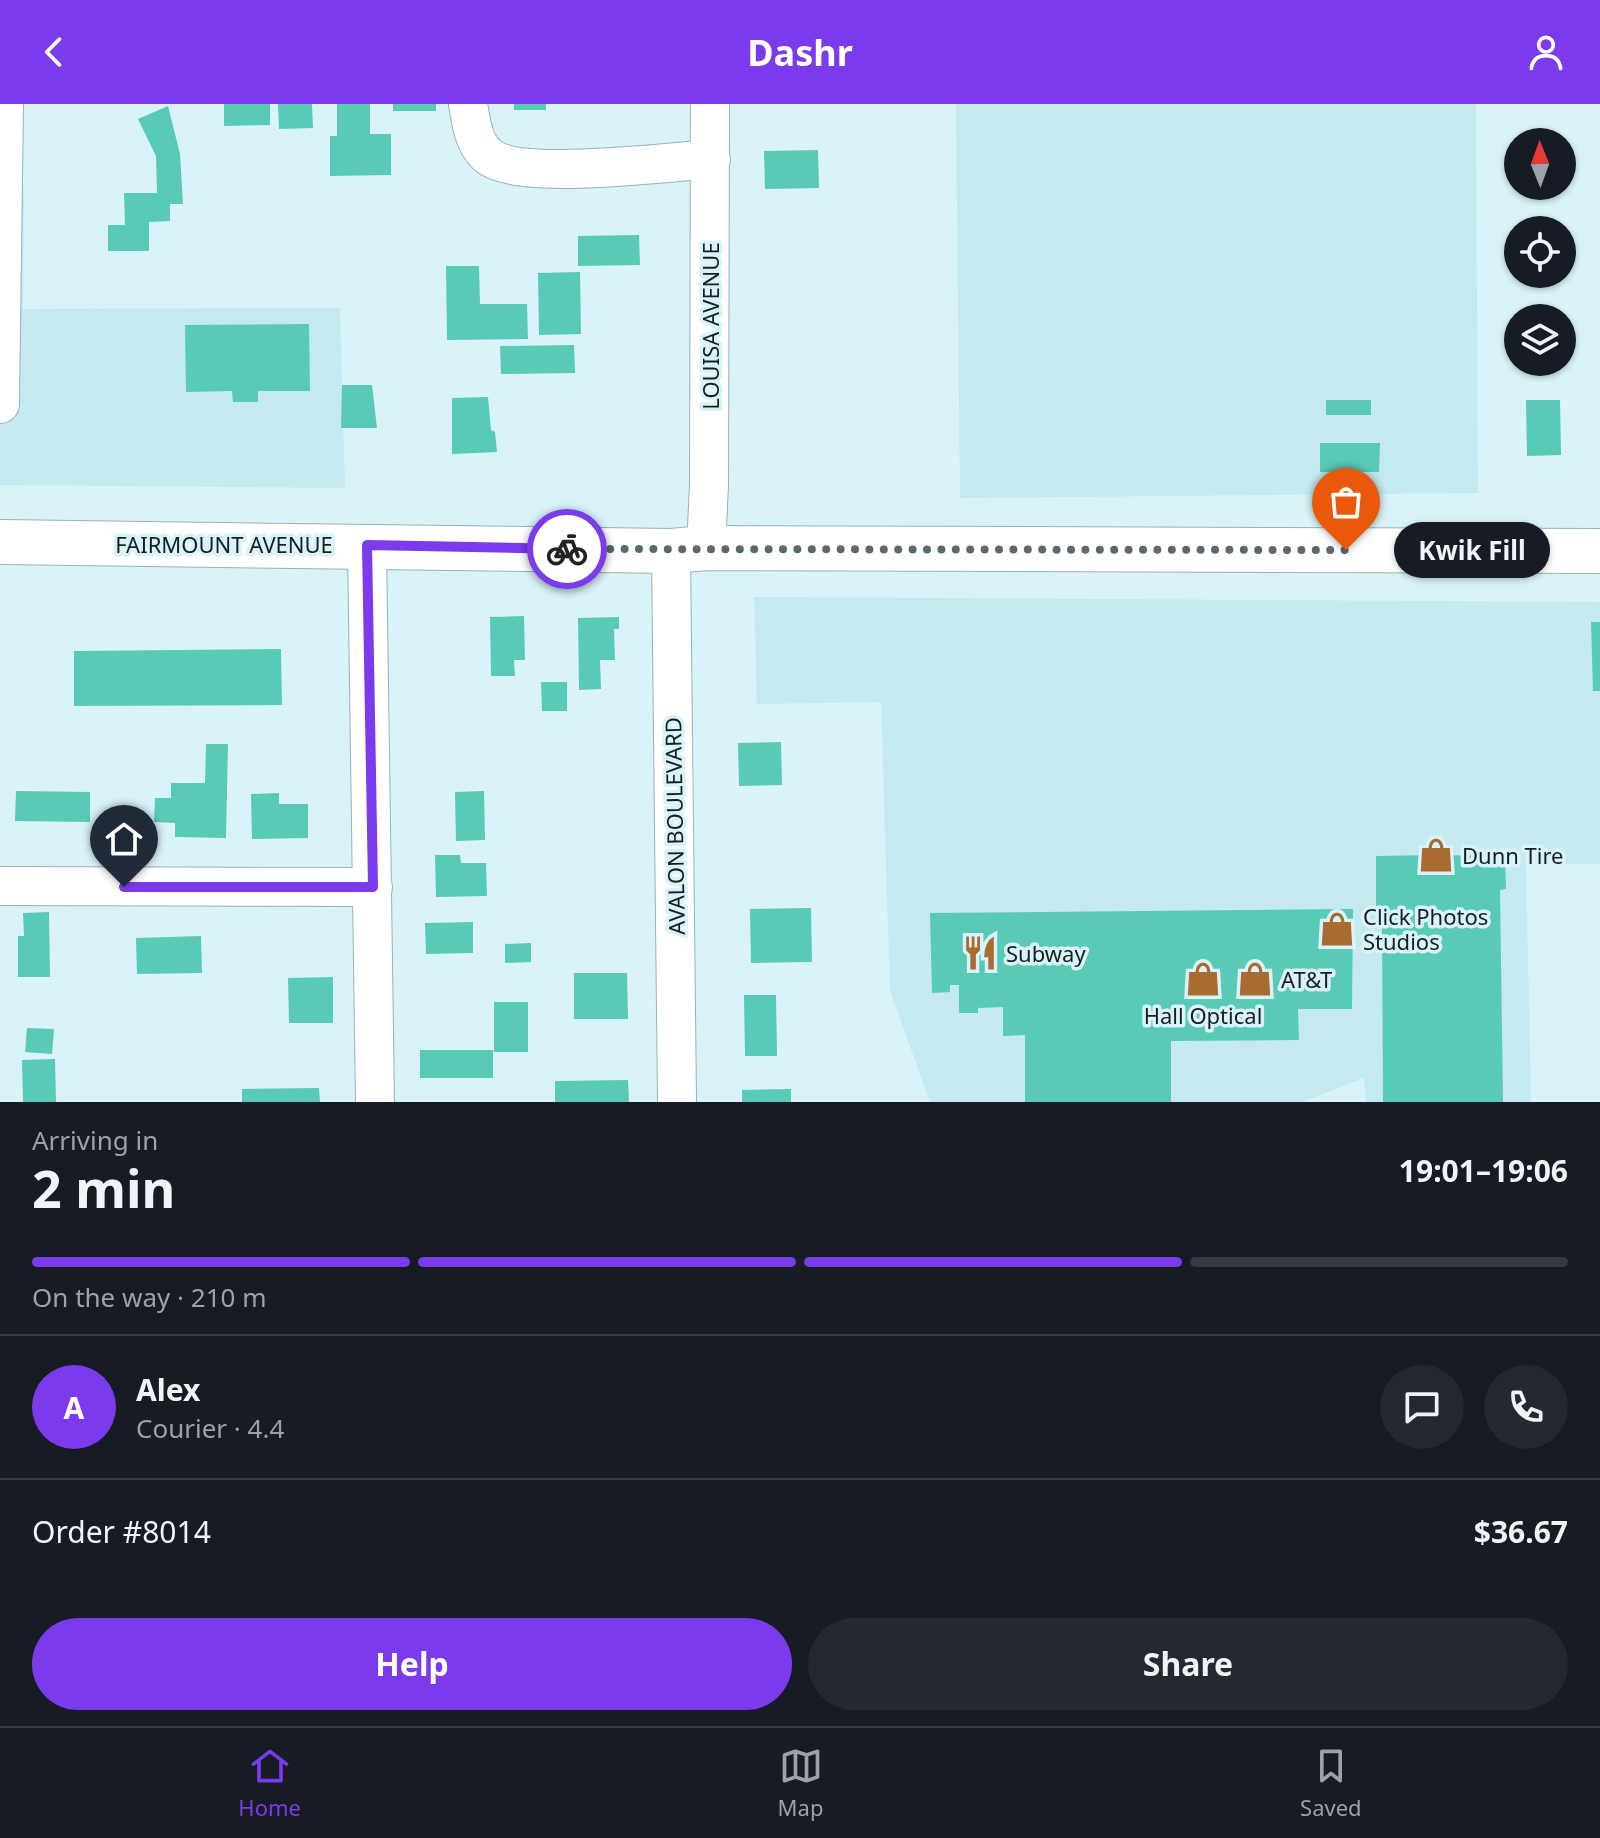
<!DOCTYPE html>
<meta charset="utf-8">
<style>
:root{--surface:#171b24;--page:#242831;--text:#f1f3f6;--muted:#9ea1a6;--line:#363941;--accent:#7c3aed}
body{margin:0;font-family:"Noto Sans",sans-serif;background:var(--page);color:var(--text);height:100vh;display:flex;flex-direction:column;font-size:30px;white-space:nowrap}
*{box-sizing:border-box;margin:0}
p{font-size:26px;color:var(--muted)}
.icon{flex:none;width:44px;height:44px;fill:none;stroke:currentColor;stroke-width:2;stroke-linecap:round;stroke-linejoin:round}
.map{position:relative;height:998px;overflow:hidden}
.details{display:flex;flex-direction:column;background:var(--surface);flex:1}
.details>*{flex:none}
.needle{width:52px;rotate:359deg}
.buttons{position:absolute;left:1504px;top:24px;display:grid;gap:16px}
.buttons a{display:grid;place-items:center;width:72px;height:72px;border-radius:50%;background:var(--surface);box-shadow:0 2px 6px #0004;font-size:40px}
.pin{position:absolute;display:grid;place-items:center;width:68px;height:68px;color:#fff;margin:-82px -34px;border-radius:50% 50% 50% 0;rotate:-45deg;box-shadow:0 0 8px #0007}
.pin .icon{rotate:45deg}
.courier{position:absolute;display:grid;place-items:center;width:80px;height:80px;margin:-40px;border:6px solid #7c3aed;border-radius:50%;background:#fff;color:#222;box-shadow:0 2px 10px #0007}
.bubble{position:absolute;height:56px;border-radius:28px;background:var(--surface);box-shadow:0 2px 6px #0004;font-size:26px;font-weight:700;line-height:56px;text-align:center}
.overview em{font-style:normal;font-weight:700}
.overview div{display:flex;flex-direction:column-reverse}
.overview{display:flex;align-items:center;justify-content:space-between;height:136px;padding:0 32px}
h1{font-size:52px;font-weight:700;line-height:60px}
.bar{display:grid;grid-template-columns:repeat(4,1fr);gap:12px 8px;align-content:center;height:96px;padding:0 32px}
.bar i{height:10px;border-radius:6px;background:var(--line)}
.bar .selected{background:var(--accent)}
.bar p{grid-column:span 4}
.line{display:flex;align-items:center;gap:20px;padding:0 32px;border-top:2px solid var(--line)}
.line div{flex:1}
.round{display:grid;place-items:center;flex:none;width:84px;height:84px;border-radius:42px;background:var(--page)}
.action{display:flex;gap:16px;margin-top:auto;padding:16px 32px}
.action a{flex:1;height:92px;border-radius:48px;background:var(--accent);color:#fff;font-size:32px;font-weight:700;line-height:92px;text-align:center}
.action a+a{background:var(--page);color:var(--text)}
header{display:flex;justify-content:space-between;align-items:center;height:104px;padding:0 32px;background:var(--accent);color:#fff;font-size:36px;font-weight:700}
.tab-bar{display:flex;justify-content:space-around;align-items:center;height:112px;border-top:2px solid var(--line);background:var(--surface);font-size:22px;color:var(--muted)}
.tab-bar a{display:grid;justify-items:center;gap:4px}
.tab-bar .selected{color:var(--accent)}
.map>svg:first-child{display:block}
</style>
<header><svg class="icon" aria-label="back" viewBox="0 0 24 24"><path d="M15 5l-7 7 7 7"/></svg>Dashr<svg class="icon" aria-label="person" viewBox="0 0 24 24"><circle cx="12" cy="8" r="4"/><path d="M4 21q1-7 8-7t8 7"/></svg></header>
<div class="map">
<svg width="1600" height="998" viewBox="0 0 1600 998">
<rect width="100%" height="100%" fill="#d9f3f9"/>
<path fill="#c5e9f1" d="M956 0H1476L1478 389 960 394Z
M0 87H24L23 205 340 204 345 384 0 381Z
M754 493 1600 498V760H1526L1531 998H1366L1364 974 1303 998H930L890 887 881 598 757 600Z"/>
<path fill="#59c9b8" d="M224 0H270V21L224 22Z
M278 0H312L313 24 279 25Z
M337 0H370V30H391V71L330 72V32H337Z
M393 0H436V7H393Z
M514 0H546V6H514Z
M168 2 180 50 183 100H170V117L149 118V147H108V121H125L124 89H157L156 52 138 15Z
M818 46 819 84 765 85 764 47Z
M639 131 640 161 578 162V132Z
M446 162H479L480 200H527L528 235 447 236Z
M580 168 581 230 539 231 538 169Z
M309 220 310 287H258V298H233L232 287 186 288 185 221Z
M574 241 575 269 501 270 500 242Z
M342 281H372L377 324H341Z
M488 293 491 326 495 328 497 348 452 350V294Z
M1326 296H1371V311H1326Z
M1526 296H1560L1561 351 1527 352Z
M1320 339H1380L1379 368H1320Z
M524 512 525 556H514L515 572H491L490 513Z
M619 513V525H614L615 556H600L601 585 579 586 578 514Z
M1591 518H1600V587H1593Z
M281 545 282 601 74 602V547Z
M541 578H567V607H542Z
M781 638 782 681 739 682 738 639Z
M206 640H228L226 734 175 733V719L154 718 155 694H171V679H205Z
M16 687 90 688V718L15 717Z
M484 687 485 736 456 737 455 688Z
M279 689V700H308V734L252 735 251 690Z
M435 751H460L461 759H486L487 792 436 793Z
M1436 751 1505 752 1506 785 1500 786 1503 998H1383L1382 823H1376V752Z
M811 804 812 858 751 859 750 805Z
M1353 805 1352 905H1298L1299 936 1171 937V998H1025V931L1003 932V903L978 904V909H959V881H950V888L932 889 930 809Z
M49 808 50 873H18V832H24L23 809Z
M473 818V849L426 850 425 819Z
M201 832 202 869 137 870 136 834Z
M531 839V858L505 859V840Z
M574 869H627L628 915H574Z
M333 873V919H289L288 874Z
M744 891H776L777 952H745Z
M494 898H528V948H494Z
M27 924 54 925 52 950 25 948Z
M420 946H493V974H420Z
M55 955 56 998H23L22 956Z
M628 976 629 998H555V977Z
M319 984 320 998H242V985Z
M791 985V998H742V986Z"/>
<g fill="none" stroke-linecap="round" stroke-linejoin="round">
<g stroke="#99b2b8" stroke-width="40">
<path id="minor" d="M468 0C471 17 473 38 487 51 517 78 668 58 711 55
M0 300 4 0
M367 441 375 998
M706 444 709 381 710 0
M671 447 677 998
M0 782 373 783"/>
</g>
<g stroke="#99b2b8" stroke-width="46">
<path id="major" d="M0 438 671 447 706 444 1600 447"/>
</g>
<use href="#minor" stroke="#fff" stroke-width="38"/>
<use href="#major" stroke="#fff" stroke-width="44"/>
</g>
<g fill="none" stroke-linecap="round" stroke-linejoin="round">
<path stroke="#5a696d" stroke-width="8" stroke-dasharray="0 14.4" d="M567 445 1346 446"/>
<path stroke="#7c3aed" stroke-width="10" d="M124 783H373L367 441 567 445"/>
</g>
<defs>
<g id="shop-bare" transform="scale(2.76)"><path d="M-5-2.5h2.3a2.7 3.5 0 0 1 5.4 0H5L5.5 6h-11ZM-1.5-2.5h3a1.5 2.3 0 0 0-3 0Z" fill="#a96b30" stroke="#d9f3f9" stroke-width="2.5" paint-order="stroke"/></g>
<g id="restaurant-bare" transform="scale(2.76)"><path d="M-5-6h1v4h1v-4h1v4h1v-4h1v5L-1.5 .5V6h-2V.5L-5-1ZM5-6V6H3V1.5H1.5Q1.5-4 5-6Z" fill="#a96b30" stroke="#d9f3f9" stroke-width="2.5" paint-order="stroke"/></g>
</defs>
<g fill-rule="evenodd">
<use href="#shop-bare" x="1436" y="751"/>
<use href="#shop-bare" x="1337" y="825"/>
<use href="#restaurant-bare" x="980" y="849"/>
<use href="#shop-bare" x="1203" y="875"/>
<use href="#shop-bare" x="1255" y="875"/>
</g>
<g text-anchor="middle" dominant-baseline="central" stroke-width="7" stroke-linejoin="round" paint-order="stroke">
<g font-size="22" fill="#151f21" stroke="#d9f3f9">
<text transform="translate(710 222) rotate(-90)">LOUISA AVENUE</text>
<text x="224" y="440">FAIRMOUNT AVENUE</text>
<text transform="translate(674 722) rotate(-91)">AVALON BOULEVARD</text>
</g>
<g font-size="22" fill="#151f21" stroke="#d9f3f9" text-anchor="start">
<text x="1462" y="751">Dunn Tire</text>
<text x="1363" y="812">Click Photos<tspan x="1363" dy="25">Studios</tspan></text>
<text x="1006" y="849">Subway</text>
<text x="1281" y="875">AT&amp;T</text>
<text x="1203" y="911" text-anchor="middle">Hall Optical</text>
</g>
</g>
</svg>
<div class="buttons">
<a><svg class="needle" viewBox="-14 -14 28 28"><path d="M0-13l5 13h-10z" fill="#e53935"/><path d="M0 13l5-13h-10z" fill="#9ea1a6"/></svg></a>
<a><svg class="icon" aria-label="locate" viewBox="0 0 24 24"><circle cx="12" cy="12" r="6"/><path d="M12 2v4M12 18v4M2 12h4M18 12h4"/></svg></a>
<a><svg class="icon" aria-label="layers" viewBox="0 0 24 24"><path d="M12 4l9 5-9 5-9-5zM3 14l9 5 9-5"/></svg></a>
</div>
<div class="pin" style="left:1346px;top:446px;background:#ea580c"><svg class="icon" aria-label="bag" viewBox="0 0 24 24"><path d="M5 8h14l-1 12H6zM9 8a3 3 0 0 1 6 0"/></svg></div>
<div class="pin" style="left:124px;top:783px;background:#1f2937"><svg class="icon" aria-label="home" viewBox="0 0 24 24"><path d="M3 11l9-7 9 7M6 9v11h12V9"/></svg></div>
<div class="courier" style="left:567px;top:445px"><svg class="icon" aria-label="bike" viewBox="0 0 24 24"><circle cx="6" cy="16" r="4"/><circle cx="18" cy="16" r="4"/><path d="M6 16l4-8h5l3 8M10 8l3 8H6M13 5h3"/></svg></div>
<div class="bubble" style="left:1394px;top:418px;width:156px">Kwik Fill</div>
</div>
<section class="details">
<div class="overview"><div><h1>2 min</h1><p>Arriving in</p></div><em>19:01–19:06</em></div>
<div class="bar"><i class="selected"></i><i class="selected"></i><i class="selected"></i><i></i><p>On the way · 210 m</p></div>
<div class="line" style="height:144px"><b class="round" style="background:var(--accent);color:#fff">A</b><div><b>Alex</b><p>Courier · 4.4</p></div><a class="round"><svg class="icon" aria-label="chat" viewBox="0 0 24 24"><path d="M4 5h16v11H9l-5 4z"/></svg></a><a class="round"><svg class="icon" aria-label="phone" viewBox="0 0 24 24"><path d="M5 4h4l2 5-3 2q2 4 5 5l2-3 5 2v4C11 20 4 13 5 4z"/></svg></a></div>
<div class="line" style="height:104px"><div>Order #8014</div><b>$36.67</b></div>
<div class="action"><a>Help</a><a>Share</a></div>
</section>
<nav class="tab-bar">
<a class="selected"><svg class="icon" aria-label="home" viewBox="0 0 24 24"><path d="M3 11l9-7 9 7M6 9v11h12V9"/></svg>Home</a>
<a><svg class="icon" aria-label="map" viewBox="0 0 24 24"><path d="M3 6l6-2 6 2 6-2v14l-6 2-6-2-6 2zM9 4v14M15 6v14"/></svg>Map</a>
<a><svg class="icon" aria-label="saved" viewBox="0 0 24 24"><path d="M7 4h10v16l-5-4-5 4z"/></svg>Saved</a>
</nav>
